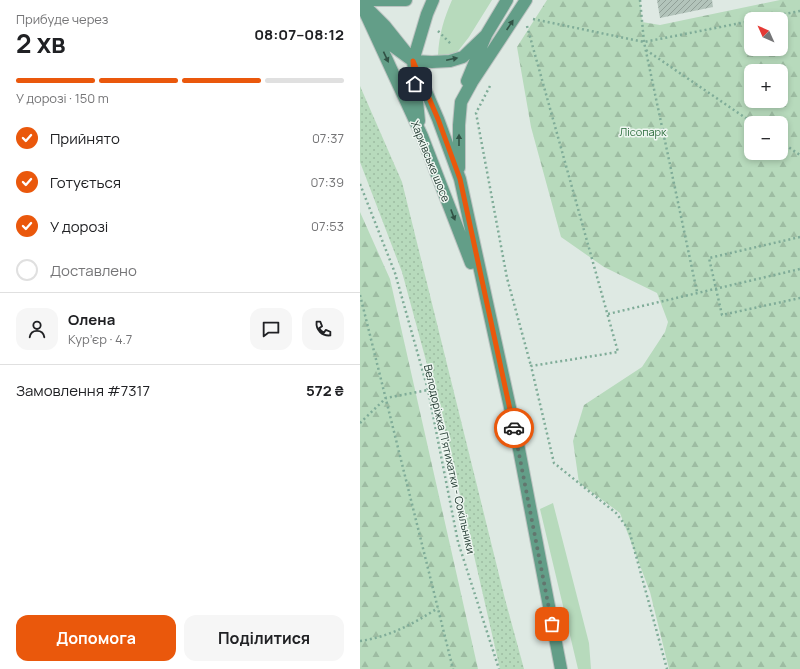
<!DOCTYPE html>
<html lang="uk">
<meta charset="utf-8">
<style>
:root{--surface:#fff;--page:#f6f6f6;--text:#202124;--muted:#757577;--line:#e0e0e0;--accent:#ea580c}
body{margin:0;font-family:Manrope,sans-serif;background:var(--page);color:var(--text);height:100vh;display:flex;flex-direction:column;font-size:15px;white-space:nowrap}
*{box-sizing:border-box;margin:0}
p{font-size:13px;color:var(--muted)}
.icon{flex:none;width:22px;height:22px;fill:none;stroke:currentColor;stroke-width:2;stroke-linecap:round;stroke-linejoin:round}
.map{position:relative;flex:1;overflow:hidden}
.side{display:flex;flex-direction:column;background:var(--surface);width:360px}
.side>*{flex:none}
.needle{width:26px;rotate:315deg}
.tools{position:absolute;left:384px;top:12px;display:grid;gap:8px}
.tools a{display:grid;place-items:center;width:44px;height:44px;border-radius:8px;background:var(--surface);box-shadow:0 2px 6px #0003;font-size:20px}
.pin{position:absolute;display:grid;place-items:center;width:34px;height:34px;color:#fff;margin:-17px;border-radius:8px;box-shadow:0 2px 6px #0006}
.courier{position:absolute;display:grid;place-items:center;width:40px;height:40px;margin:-20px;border:3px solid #ea580c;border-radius:50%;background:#fff;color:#222;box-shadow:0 1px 5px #0007}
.summary em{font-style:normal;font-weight:700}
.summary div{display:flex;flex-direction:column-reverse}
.summary{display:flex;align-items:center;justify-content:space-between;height:68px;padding:0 16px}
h1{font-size:26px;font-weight:700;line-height:30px}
.bar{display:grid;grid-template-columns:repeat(4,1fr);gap:6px 4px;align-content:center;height:48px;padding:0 16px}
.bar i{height:5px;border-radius:3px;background:var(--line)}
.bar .active{background:var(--accent)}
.bar p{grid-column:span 4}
.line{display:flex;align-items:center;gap:10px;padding:0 16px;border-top:1px solid var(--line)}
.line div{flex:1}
.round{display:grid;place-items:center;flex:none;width:42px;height:42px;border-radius:12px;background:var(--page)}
ol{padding:0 16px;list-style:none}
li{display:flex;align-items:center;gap:12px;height:44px}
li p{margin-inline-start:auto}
li .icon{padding:4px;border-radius:50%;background:var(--accent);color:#fff;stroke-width:4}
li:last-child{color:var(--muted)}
li i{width:22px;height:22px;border:2px solid var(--line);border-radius:50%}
.button{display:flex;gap:8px;margin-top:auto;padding:8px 16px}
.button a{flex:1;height:46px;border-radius:12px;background:var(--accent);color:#fff;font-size:16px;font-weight:700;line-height:46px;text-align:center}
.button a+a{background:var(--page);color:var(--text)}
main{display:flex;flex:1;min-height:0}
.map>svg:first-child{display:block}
</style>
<main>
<section class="side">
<div class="summary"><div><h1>2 хв</h1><p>Прибуде через</p></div><em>08:07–08:12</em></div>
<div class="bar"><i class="active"></i><i class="active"></i><i class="active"></i><i></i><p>У дорозі · 150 m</p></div>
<ol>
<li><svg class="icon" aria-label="check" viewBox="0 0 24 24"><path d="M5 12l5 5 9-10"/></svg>Прийнято<p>07:37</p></li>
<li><svg class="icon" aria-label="check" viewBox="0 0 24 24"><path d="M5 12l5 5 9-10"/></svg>Готується<p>07:39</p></li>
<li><svg class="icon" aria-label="check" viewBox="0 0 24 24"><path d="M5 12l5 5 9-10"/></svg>У дорозі<p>07:53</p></li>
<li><i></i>Доставлено</li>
</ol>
<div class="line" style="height:72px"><a class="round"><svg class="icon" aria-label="person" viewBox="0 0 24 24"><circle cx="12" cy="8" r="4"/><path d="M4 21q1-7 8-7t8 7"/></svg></a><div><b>Олена</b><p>Кур’єр · 4.7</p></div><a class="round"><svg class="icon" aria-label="chat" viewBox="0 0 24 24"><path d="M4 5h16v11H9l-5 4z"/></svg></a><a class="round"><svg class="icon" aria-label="phone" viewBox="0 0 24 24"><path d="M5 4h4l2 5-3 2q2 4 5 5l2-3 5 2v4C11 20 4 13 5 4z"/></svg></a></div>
<div class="line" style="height:52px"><div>Замовлення #7317</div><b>572 ₴</b></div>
<div class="button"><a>Допомога</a><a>Поділитися</a></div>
</section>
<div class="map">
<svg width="440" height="669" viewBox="0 0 440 669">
<defs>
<pattern id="forest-firs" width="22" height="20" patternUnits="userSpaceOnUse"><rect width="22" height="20" fill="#b7dabc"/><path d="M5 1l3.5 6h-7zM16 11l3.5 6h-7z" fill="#9dbca2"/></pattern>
<pattern id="park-dots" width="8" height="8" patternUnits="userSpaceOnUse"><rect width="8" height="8" fill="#b7dabc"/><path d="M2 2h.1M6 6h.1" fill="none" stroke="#9dbca2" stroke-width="1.8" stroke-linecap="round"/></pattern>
<pattern id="building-hatch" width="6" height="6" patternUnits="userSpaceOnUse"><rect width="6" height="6" fill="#b3c4bb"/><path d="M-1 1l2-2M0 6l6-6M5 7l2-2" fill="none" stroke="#91a098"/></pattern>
</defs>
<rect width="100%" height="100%" fill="#dee9e3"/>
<path fill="#b7dabc" d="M92 0H132L109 37 95 55H78C79 35 84 18 92 0Z
M193 503 229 643 231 669H218L180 509Z"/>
<path fill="url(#forest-firs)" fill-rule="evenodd" d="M187 0H280L282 22 300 25 420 0H440V669H309L290 592 260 513 219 483 213 441 224 405 282 367 305 332 308 322 297 293 244 267 201 237 171 127 157 47ZM391 19H421V49H391ZM391 71H421V101H391ZM391 123H421V153H391Z
M0 212 30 279 118 669H0Z"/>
<path fill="url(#park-dots)" d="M0 86 42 182 145 599 164 669H140L88 442 42 272 0 162Z"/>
<path fill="url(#building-hatch)" d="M297 0H352L353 7 300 18Z"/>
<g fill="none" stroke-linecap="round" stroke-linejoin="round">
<g stroke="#bcc3c1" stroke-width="14">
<path id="major" d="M2 0H46
M0 1 25 26 53 61 78 119 100 179 158 444 201 669
M4 10 62 136 111 263
M18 31 27 42 53 61 72 62 90 61 103 57 126 35
M107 81 126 35 147 0
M59 121 53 61 67 14 73 0
M99 168V125L101 102 112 82 166 0"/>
</g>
<path stroke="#7fac98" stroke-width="2.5" stroke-dasharray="2 3" stroke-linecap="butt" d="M280 0 284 42 337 292
M173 19 284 42 391 21
M399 19 440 11
M167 26 258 352 171 366 194 463 256 513 269 530 307 669
M78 31 91 44
M286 50 393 123
M130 86 116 113 147 278 171 366
M421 142 440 155
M0 184 35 273 68 390 98 542 139 669
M440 237 349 258 362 315 440 298
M0 295 93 669
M248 314 440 269
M0 423 26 398 68 390
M0 641C29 637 53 624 78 608"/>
<use href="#major" stroke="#639e88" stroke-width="12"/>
</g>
<defs><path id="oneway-solid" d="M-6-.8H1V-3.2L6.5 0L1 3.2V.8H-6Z"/></defs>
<g fill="#315245">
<use href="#oneway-solid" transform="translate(150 25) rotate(-56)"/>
<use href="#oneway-solid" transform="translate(26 57) rotate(65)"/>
<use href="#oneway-solid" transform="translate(92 59) rotate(-12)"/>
<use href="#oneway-solid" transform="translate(99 140) rotate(-90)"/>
<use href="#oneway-solid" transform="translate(93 215) rotate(69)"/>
</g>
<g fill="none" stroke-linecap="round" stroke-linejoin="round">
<path stroke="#62766e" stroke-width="4" stroke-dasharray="0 7.2" d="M154 428 192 624"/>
<path stroke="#ea580c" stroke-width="5" d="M55 84 53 61 78 119 100 179 154 428"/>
</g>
<g text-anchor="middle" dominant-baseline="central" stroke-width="3" stroke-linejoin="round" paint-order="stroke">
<g font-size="11" fill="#2c6d3d" stroke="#eef6f1">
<text x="283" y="131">Лісопарк</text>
</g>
<g font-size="11" fill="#20382f" stroke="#eef6f1">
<text transform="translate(71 161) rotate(68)">Харківське шосе</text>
<text transform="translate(90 459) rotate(77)">Велодоріжка П'ятихатки - Сокільники</text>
</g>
</g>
</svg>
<div class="tools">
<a><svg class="needle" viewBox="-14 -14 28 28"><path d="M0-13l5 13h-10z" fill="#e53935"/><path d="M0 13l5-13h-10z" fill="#757577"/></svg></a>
<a>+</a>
<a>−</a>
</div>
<div class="pin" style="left:192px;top:624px;background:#ea580c"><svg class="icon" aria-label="bag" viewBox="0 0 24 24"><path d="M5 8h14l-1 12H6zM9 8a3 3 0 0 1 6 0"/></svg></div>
<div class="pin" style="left:55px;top:84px;background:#1f2937"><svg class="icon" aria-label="home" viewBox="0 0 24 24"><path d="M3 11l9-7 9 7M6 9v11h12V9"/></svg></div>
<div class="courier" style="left:154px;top:428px"><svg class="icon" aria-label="car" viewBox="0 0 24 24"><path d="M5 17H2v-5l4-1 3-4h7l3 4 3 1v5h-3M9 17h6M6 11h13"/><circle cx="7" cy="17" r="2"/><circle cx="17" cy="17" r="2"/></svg></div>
</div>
</main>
